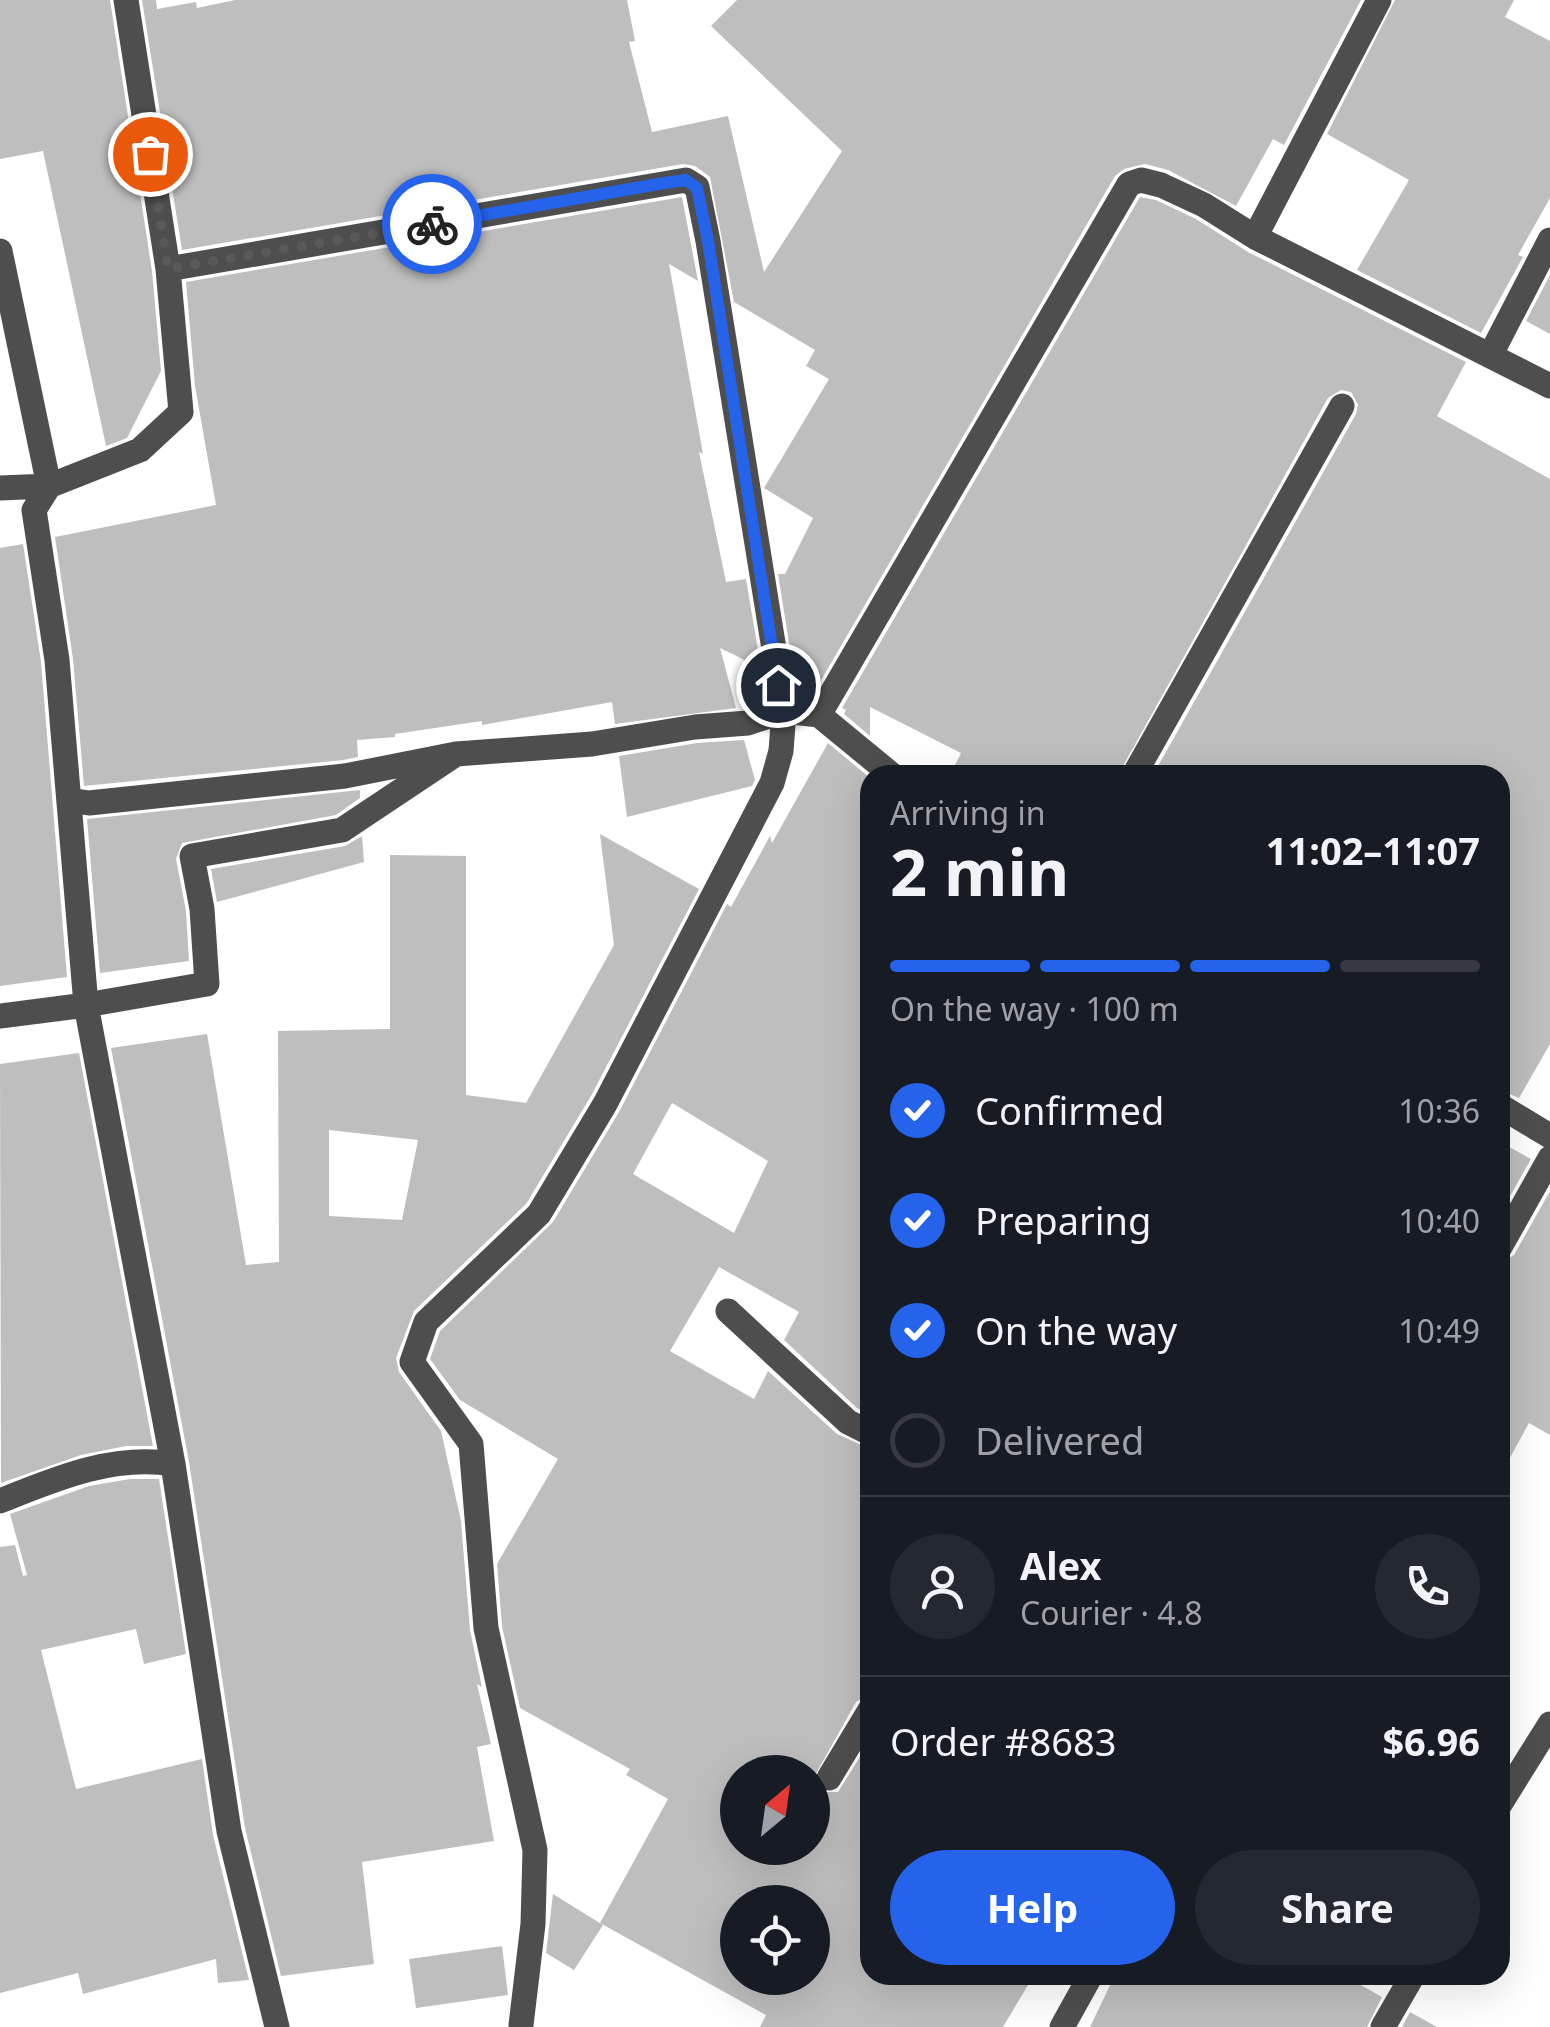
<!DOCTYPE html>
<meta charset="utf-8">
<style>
:root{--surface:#171b24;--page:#242831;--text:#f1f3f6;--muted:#9ea1a6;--line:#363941;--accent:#2563eb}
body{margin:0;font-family:"Noto Sans",sans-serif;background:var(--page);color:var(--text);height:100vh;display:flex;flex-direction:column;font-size:38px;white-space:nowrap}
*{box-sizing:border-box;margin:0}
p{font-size:32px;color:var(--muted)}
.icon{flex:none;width:55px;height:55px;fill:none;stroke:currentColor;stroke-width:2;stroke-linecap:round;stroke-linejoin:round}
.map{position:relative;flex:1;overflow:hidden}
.sheet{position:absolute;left:860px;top:765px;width:650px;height:1220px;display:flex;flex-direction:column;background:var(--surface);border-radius:30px;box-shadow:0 10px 40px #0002}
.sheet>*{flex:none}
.needle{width:65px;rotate:29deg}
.fabs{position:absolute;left:720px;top:1755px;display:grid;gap:20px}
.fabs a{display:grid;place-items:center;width:110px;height:110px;border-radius:50%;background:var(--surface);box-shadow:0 10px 40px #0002;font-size:50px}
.pin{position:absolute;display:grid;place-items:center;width:85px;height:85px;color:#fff;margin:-42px;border:5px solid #fff;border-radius:50%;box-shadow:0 2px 10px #0007}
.courier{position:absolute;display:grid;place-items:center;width:100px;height:100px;margin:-50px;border:8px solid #2563eb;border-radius:50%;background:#fff;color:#222;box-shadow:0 2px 12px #0007}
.head em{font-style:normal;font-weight:700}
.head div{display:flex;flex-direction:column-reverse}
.head{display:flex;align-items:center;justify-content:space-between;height:170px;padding:0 30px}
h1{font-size:65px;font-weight:700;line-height:75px}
.bar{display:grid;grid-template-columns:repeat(4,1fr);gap:15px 10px;align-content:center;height:120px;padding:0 30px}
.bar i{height:12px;border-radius:8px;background:var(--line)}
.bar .active{background:var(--accent)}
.bar p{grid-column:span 4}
.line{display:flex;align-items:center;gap:25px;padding:0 30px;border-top:2px solid var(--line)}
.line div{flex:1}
.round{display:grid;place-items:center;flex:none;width:105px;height:105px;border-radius:52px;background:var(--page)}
ol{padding:0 30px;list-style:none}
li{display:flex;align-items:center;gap:30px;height:110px}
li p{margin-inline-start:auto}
li .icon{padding:10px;border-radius:50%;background:var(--accent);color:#fff;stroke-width:4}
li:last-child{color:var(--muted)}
li i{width:55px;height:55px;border:5px solid var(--line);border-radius:50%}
.button{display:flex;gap:20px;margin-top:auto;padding:20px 30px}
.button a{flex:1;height:115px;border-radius:60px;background:var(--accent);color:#fff;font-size:40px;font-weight:700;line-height:115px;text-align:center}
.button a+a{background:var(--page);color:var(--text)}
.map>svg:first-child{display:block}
</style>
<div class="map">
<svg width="1550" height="2027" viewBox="0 0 1550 2027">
<rect width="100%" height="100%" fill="#fff"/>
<path fill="#bebebe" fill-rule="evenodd" d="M0 0H110L152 271 161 371 127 438 106 446 43 151 0 159Z
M142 0H156L157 9 196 2 197 8 235 0H627L635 41 629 42 652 132 728 116 764 272 842 151 711 26 737 0H1361L1284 145 1273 139 1236 206 1168 170 1145 164 1124 169 1115 176 813 694 796 686 778 574H785L813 518 764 488 829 379 806 366 815 350 734 302 710 177 695 166 683 164 182 250Z
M1395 0H1514L1505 17 1550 41V198L1518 255 1523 257 1481 333 1357 270 1409 180 1327 134Z
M682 197 698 281 669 264 703 454 699 452 726 582 746 579 761 668 720 648 736 708 615 724 612 702 482 725V721L395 734V737L357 740 358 757 343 760 84 786 73 659 55 537 216 505 195 386 186 282Z
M1140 197 1156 200 1196 219 1248 252 1466 362 1437 416 1550 479V1044L1519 1098 1500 1090V775H1153L1356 414 1358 405 1351 392 1341 390 1328 398 1118 775H950L961 753 870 707V736L844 714 846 710 842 708Z
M1550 275V334L1526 321Z
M23 544 41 662 67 977 0 986V548Z
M744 740 755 780 752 786 627 817 619 756 697 743Z
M828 743 870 778V1415L857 1408 784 1340 799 1312 719 1267 670 1351 754 1399 768 1371 837 1434 870 1449V1694L856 1702 813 1779 822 1792H838L870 1741V1975H1034L1003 2027H760L766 2015 600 1923 668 1799 626 1775 630 1769 520 1708 502 1626 497 1564 558 1459 460 1400 430 1359 440 1331 553 1222 619 1112 727 904 731 907 770 836 772 843ZM672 1103 768 1161 734 1233 633 1174ZM738 1772H812V1848H738ZM738 1902H812V1978H738Z
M360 790V798L336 815 182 843 176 859 186 911 189 961 100 973 87 819Z
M600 834 699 889 591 1096 526 1204 414 1311 396 1358 399 1372 441 1431 461 1521 470 1630 482 1687 477 1684 491 1744 477 1747 494 1841 362 1862 374 1964 281 1976 245 1828 189 1462 111 1048 207 1034 246 1265 279 1262 278 1031 390 1029V855L466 856V1095L526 1103 614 945ZM329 1130 418 1140 402 1220 329 1216Z
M362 836 364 862 217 902 211 869 345 846Z
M79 1053 153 1446H126L81 1455 1 1483 0 1064Z
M1500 1142 1531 1159 1500 1214Z
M1550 1191V1435L1529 1423 1500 1476V1263L1514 1255Z
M130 1479H159L186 1654 144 1664 136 1629 41 1650 76 1789 202 1759 213 1835 249 1980 218 1983 216 1959 83 1994 78 1973 0 1993V1547L15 1545 23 1576 27 1575 10 1514 89 1486Z
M553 1894 603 1925 574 1970 546 1953Z
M502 1946 508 1995 416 2008 409 1959Z
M1115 1975H1343L1382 1997 1367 2027H1090Z
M1410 2012 1437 2027H1402Z"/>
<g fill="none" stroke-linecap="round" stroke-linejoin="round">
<path stroke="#4e4e4e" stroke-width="25" d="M1255 237 1379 0
M0 251 49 486 34 510 57 660 86 1005 207 984 202 909 192 856 342 830 456 754
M168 269 686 180 697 187 708 241 784 711 781 751 772 783 605 1104 539 1214 426 1322 412 1362 471 1444 486 1628 535 1850 533 1924 521 2025
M1490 356 1550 240
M0 488 49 486 140 450 181 412 168 269 126 0
M819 715 1129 184 1141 180 1161 185 1204 205 1255 237 1550 386
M1134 775 1342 406
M69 800 89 803 345 776 456 754 592 744 695 727 748 723 784 711 819 715 892 775
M0 1016 86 1005 173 1464 229 1831 277 2027
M1500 1106 1550 1136
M1500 1247 1550 1158
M728 1311 848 1422 870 1433
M0 1501C55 1479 113 1454 173 1464
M829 1778 870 1710
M1500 1804 1550 1724
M1062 2027 1091 1975
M1383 2027 1413 1975"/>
</g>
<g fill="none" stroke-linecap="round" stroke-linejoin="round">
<path stroke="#595959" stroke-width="10" stroke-dasharray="0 18" d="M150 154 168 269 432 224"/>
<path stroke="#2563eb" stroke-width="12" d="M432 224 664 183 686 180 697 188 708 241 778 685"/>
</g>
</svg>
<div class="fabs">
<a><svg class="needle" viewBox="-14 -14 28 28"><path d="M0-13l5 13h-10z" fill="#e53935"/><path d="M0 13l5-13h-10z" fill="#9ea1a6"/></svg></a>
<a><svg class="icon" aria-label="locate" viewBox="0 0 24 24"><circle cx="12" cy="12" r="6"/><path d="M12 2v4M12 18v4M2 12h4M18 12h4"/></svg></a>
</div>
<div class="pin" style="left:150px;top:154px;background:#ea580c"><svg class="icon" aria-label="bag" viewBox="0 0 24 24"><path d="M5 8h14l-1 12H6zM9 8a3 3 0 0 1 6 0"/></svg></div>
<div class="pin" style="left:778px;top:685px;background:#1f2937"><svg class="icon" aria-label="home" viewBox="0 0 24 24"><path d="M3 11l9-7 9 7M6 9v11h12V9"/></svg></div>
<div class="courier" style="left:432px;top:224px"><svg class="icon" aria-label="bike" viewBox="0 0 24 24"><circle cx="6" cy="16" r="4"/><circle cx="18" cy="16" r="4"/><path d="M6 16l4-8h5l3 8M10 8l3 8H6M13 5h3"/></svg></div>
<section class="sheet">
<div class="head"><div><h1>2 min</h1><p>Arriving in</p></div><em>11:02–11:07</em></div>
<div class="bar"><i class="active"></i><i class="active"></i><i class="active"></i><i></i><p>On the way · 100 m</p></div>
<ol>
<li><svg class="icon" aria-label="check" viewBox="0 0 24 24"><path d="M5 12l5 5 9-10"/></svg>Confirmed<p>10:36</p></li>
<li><svg class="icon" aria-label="check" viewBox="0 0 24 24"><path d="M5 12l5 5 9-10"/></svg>Preparing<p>10:40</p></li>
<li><svg class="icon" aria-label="check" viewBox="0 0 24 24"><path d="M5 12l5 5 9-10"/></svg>On the way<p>10:49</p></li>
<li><i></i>Delivered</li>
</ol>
<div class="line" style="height:180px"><a class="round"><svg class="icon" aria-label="person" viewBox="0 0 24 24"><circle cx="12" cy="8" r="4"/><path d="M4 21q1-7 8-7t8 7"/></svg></a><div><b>Alex</b><p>Courier · 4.8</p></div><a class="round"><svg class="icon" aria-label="phone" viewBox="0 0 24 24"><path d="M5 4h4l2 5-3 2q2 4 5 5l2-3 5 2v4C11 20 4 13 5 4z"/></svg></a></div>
<div class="line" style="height:130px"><div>Order #8683</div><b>$6.96</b></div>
<div class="button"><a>Help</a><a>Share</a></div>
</section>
</div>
